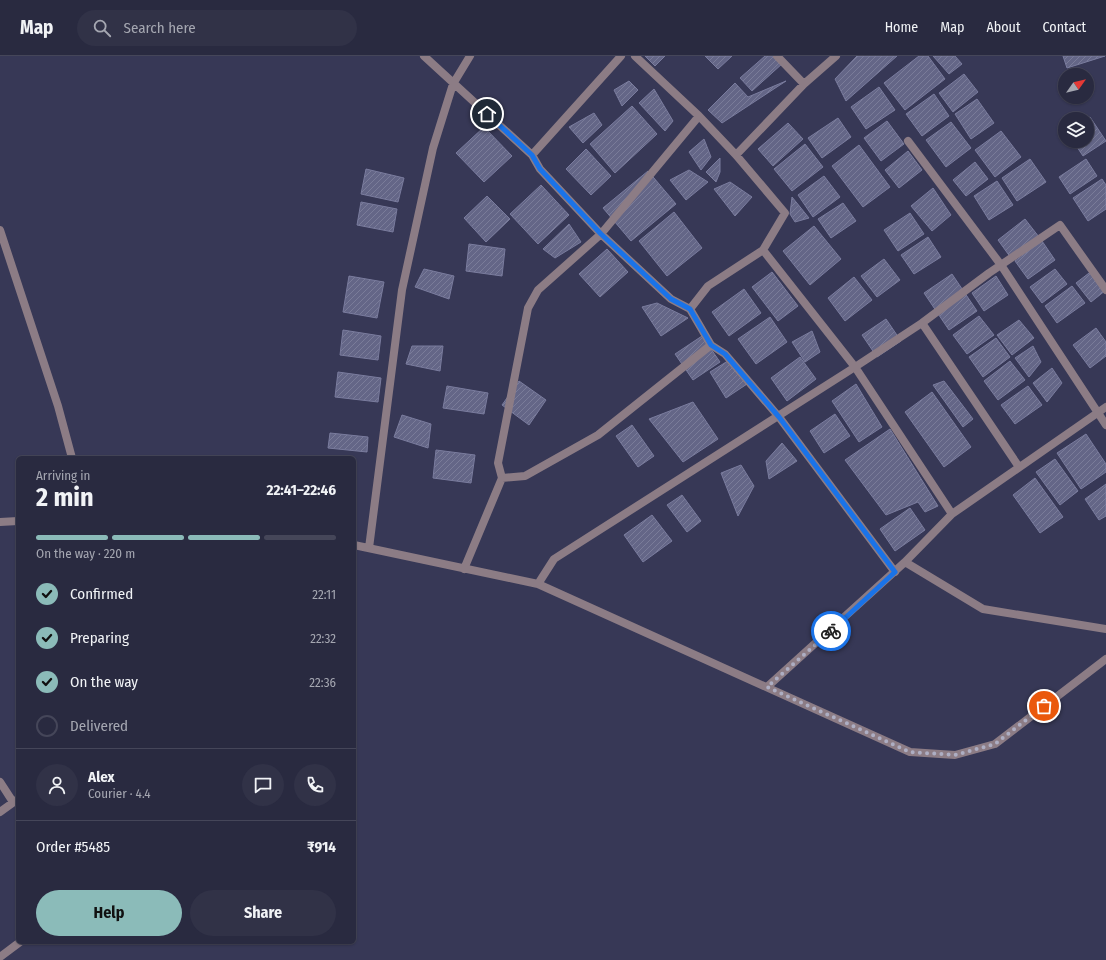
<!DOCTYPE html>
<meta charset="utf-8">
<style>
:root{--surface:#292a40;--page:#313247;--text:#f1f3f6;--muted:#a5a7b1;--line:#454659;--accent:#8bbbb9}
body{margin:0;font-family:"Fira Sans Condensed",sans-serif;background:var(--page);color:var(--text);height:100vh;display:flex;flex-direction:column;font-size:15px;white-space:nowrap}
*{box-sizing:border-box;margin:0}
p{font-size:13px;color:var(--muted)}
.icon{flex:none;width:22px;height:22px;fill:none;stroke:currentColor;stroke-width:2;stroke-linecap:round;stroke-linejoin:round}
.map{position:relative;flex:1;overflow:hidden}
.drawer{position:absolute;left:16px;top:400px;width:340px;height:488px;display:flex;flex-direction:column;background:var(--surface);border-radius:6px;box-shadow:0 1px 3px #0004,0 0 0 1px var(--line)}
.drawer>*{flex:none}
.needle{width:26px;rotate:56deg}
.buttons{position:absolute;left:1058px;top:12px;display:grid;gap:8px}
.buttons a{display:grid;place-items:center;width:36px;height:36px;border-radius:50%;background:var(--surface);box-shadow:0 1px 3px #0004,0 0 0 1px var(--line);font-size:20px}
.pin{position:absolute;display:grid;place-items:center;width:34px;height:34px;color:#fff;margin:-17px;border:2px solid #fff;border-radius:50%;box-shadow:0 1px 4px #0007}
.courier{position:absolute;display:grid;place-items:center;width:40px;height:40px;margin:-20px;border:3px solid #1a73e8;border-radius:50%;background:#fff;color:#222;box-shadow:0 1px 5px #0007}
.summary em{font-style:normal;font-weight:700}
.summary div{display:flex;flex-direction:column-reverse}
.summary{display:flex;align-items:center;justify-content:space-between;height:68px;padding:0 20px}
h1{font-size:26px;font-weight:700;line-height:30px}
.bar{display:grid;grid-template-columns:repeat(4,1fr);gap:6px 4px;align-content:center;height:48px;padding:0 20px}
.bar i{height:5px;border-radius:3px;background:var(--line)}
.bar .on{background:var(--accent)}
.bar p{grid-column:span 4}
.line{display:flex;align-items:center;gap:10px;padding:0 20px;border-top:1px solid var(--line)}
.line div{flex:1}
.round{display:grid;place-items:center;flex:none;width:42px;height:42px;border-radius:21px;background:var(--page)}
ol{padding:0 20px;list-style:none}
li{display:flex;align-items:center;gap:12px;height:44px}
li p{margin-inline-start:auto}
li .icon{padding:4px;border-radius:50%;background:var(--accent);color:#111;stroke-width:4}
li:last-child{color:var(--muted)}
li i{width:22px;height:22px;border:2px solid var(--line);border-radius:50%}
.button{display:flex;gap:8px;margin-top:auto;padding:8px 20px}
.button a{flex:1;height:46px;border-radius:24px;background:var(--accent);color:#111;font-size:16px;font-weight:700;line-height:46px;text-align:center}
.button a+a{background:var(--page);color:var(--text)}
header{display:flex;align-items:center;gap:24px;box-sizing:border-box;height:56px;padding:0 20px;background:var(--surface);border-bottom:1px solid var(--line)}
header strong{font-size:19px}
nav{display:flex;gap:22px;margin-inline-start:auto;font-size:14px}
.search{width:280px;height:36px;background:var(--page);display:flex;align-items:center;gap:10px;box-sizing:border-box;padding:0 14px;border-radius:22px;color:var(--muted);font-size:15px}
.map>svg:first-child{display:block}
</style>
<header>
<strong>Map</strong>
<div class="search"><svg class="icon" aria-label="search" viewBox="0 0 24 24"><circle cx="10" cy="10" r="6"/><path d="M15 15l6 6"/></svg>Search here</div>
<nav><a>Home</a><a>Map</a><a>About</a><a>Contact</a></nav>
</header>
<div class="map">
<svg width="1106" height="904" viewBox="0 0 1106 904">
<defs>
<pattern id="building-hatch" width="6" height="6" patternUnits="userSpaceOnUse"><rect width="6" height="6" fill="#646687"/><path d="M-1 1l2-2M0 6l6-6M5 7l2-2" fill="none" stroke="#7a7c99"/></pattern>
</defs>
<rect width="100%" height="100%" fill="#373856"/>
<path fill="url(#building-hatch)" stroke="#7a7c9e" d="M645 0H665L655 10Z
M705 0H732L718 13Z
M765 0H777L783 7 752 35 740 22Z
M857 0H897L846 45 835 23Z
M919 0H928L945 23 905 54 884 27Z
M933 0H955L962 8 949 18Z
M1063 0H1105L1067 12Z
M964 18 978 36 953 56 939 37Z
M629 25 638 34 622 50 614 34Z
M786 25 722 67 708 54 735 27 748 41Z
M879 31 895 54 866 73 851 51Z
M654 33 673 65 665 75 639 47Z
M934 38 949 60 922 80 906 58Z
M977 43 994 67 971 83 955 58Z
M632 50 657 78 615 117 590 88Z
M594 57 602 69 583 87 569 71Z
M1090 61 1106 85 1083 100 1073 85H1087V63Z
M838 62 851 81 822 102 808 82Z
M887 65 904 88 881 105 864 82Z
M951 66 971 92 946 111 926 84Z
M788 67 803 83 773 110 758 93Z
M484 71 512 100 484 126 456 97Z
M1001 75 1021 101 995 121 975 94Z
M704 83 711 101 701 114 689 96Z
M805 88 823 111 792 135 774 113Z
M859 89 890 131 863 151 832 110Z
M586 93 611 120 591 139 566 113Z
M908 95 922 114 899 132 885 114Z
M720 102V116L716 126 706 116Z
M1030 103 1046 126 1017 145 1002 122Z
M1086 103 1097 120 1070 138 1059 121Z
M975 106 988 123 966 140 953 124Z
M366 113 404 122 398 146 361 138Z
M689 114 708 126 686 144 670 124Z
M648 115 676 148 631 185 603 152Z
M824 120 840 141 813 161 798 139Z
M1102 123 1106 129V153L1088 165 1073 142Z
M997 125 1013 149 989 164 974 140Z
M730 126 752 141 735 160 714 133Z
M541 129 569 159 538 188 510 158Z
M933 132 951 159 932 175 911 150Z
M487 140 510 163 486 186 464 162Z
M792 141 809 162 795 166 790 158Z
M361 146 397 153 393 176 357 169Z
M843 147 856 165 831 182 818 163Z
M674 156 702 192 667 220 639 185Z
M910 157 924 178 898 195 884 174Z
M1025 163 1039 181 1011 202 998 184Z
M569 168 581 186 555 202 543 193Z
M814 170 841 203 810 229 783 195Z
M928 181 941 201 914 218 901 199Z
M1042 185 1055 204 1028 223 1015 205Z
M469 188 505 193 502 220 466 215Z
M607 193 628 216 600 241 579 218Z
M884 203 900 224 877 241 861 220Z
M424 213 454 220 449 243 415 231Z
M1055 213 1067 228 1042 247 1030 231Z
M1093 214 1106 234 1091 246 1076 227Z
M772 216 798 250 778 265 752 231Z
M952 218 977 255 949 274 924 237Z
M349 220 384 226 377 262 343 256Z
M996 220 1008 239 984 255 972 237Z
M854 221 872 244 845 265 828 242Z
M1072 230 1085 247 1057 267 1045 250Z
M744 233 761 257 729 280 712 256Z
M657 247 688 262 661 280 642 251Z
M979 260 994 279 967 298 953 279Z
M770 261 787 286 756 308 738 283Z
M886 263 901 285 877 301 862 279Z
M1019 264 1034 282 1012 299 997 279Z
M1096 272 1106 286V300L1090 312 1073 289Z
M343 274 381 280 378 304 340 299Z
M812 275 820 296 805 306 792 286Z
M702 280 720 306 693 324 675 298Z
M996 282 1010 301 983 321 969 301Z
M412 290H443L440 315 406 308Z
M1033 290 1041 306 1029 321 1015 302Z
M800 301 816 323 787 345 771 322Z
M731 303 747 328 726 342 710 316Z
M1010 305 1025 324 998 344 984 325Z
M1052 312 1062 327 1047 346 1033 327Z
M338 316 381 322 378 346 335 341Z
M519 325 546 344 529 369 502 349Z
M944 325 973 363 963 371 933 329Z
M856 328 882 371 859 386 832 345Z
M447 330 488 337 484 358 443 352Z
M1028 330 1042 349 1015 368 1001 349Z
M932 336 971 391 944 411 905 356Z
M693 346 718 383 683 406 649 363Z
M835 358 850 380 824 397 810 375Z
M402 359 431 368 428 392 394 381Z
M632 369 654 400 638 411 616 380Z
M890 373 938 450 925 456 918 446 886 459 845 404Z
M330 377 368 381 367 396 328 392Z
M1086 378 1106 408V416L1081 433 1057 397Z
M782 387 797 405 769 423 766 405Z
M436 394 475 399 471 427 433 422Z
M1055 403 1078 435 1060 449 1036 416Z
M741 409 754 430 738 460 721 417Z
M1035 422 1063 461 1040 477 1013 439Z
M1106 428V460L1099 464 1085 443Z
M682 439 701 465 687 476 667 449Z
M910 452 925 474 895 495 880 473Z
M652 459 672 485 643 506 624 479Z"/>
<g fill="none" stroke-linecap="round" stroke-linejoin="round">
<path stroke="#8c7c85" stroke-width="8" d="M424 0 532 99 540 113 601 178 671 243 690 253 711 289 725 298 779 361 895 516
M777 0 804 28 836 0
M699 60 736 99 785 157 763 194
M908 85 1001 209 1106 369
M532 99 621 0
M736 99 804 28
M0 174 58 350 72 402
M690 253 708 230 763 194 855 311 952 458 1106 351
M922 267 1019 411
M502 422 525 420 598 379 711 289
M0 466 18 465
M354 489 538 528 910 696 955 699 995 688 1106 603
M369 492 402 234 433 92 453 28 470 0
M905 506 952 458
M464 513 502 422 498 407 528 252 538 234 601 178 699 60 635 0
M538 528 554 503 855 311 922 267 989 217 1060 169 1106 234
M767 631 905 506 983 553 1106 573
M0 726 13 746
M0 756 18 743
M0 901 20 886"/>
</g>
<g fill="none" stroke-linecap="round" stroke-linejoin="round">
<path stroke="#adaec3" stroke-width="4" stroke-dasharray="0 7.2" d="M831 575 767 631 910 696 955 699 995 688 1044 650"/>
<path stroke="#1a73e8" stroke-width="5" d="M487 58 532 99 540 113 601 178 671 243 690 253 711 289 725 298 779 361 895 516 831 575"/>
</g>
</svg>
<div class="buttons">
<a><svg class="needle" viewBox="-14 -14 28 28"><path d="M0-13l5 13h-10z" fill="#e53935"/><path d="M0 13l5-13h-10z" fill="#a5a7b1"/></svg></a>
<a><svg class="icon" aria-label="layers" viewBox="0 0 24 24"><path d="M12 4l9 5-9 5-9-5zM3 14l9 5 9-5"/></svg></a>
</div>
<div class="pin" style="left:1044px;top:650px;background:#ea580c"><svg class="icon" aria-label="bag" viewBox="0 0 24 24"><path d="M5 8h14l-1 12H6zM9 8a3 3 0 0 1 6 0"/></svg></div>
<div class="pin" style="left:487px;top:58px;background:#1f2937"><svg class="icon" aria-label="home" viewBox="0 0 24 24"><path d="M3 11l9-7 9 7M6 9v11h12V9"/></svg></div>
<div class="courier" style="left:831px;top:575px"><svg class="icon" aria-label="bike" viewBox="0 0 24 24"><circle cx="6" cy="16" r="4"/><circle cx="18" cy="16" r="4"/><path d="M6 16l4-8h5l3 8M10 8l3 8H6M13 5h3"/></svg></div>
<section class="drawer">
<div class="summary"><div><h1>2 min</h1><p>Arriving in</p></div><em>22:41–22:46</em></div>
<div class="bar"><i class="on"></i><i class="on"></i><i class="on"></i><i></i><p>On the way · 220 m</p></div>
<ol>
<li><svg class="icon" aria-label="check" viewBox="0 0 24 24"><path d="M5 12l5 5 9-10"/></svg>Confirmed<p>22:11</p></li>
<li><svg class="icon" aria-label="check" viewBox="0 0 24 24"><path d="M5 12l5 5 9-10"/></svg>Preparing<p>22:32</p></li>
<li><svg class="icon" aria-label="check" viewBox="0 0 24 24"><path d="M5 12l5 5 9-10"/></svg>On the way<p>22:36</p></li>
<li><i></i>Delivered</li>
</ol>
<div class="line" style="height:72px"><a class="round"><svg class="icon" aria-label="person" viewBox="0 0 24 24"><circle cx="12" cy="8" r="4"/><path d="M4 21q1-7 8-7t8 7"/></svg></a><div><b>Alex</b><p>Courier · 4.4</p></div><a class="round"><svg class="icon" aria-label="chat" viewBox="0 0 24 24"><path d="M4 5h16v11H9l-5 4z"/></svg></a><a class="round"><svg class="icon" aria-label="phone" viewBox="0 0 24 24"><path d="M5 4h4l2 5-3 2q2 4 5 5l2-3 5 2v4C11 20 4 13 5 4z"/></svg></a></div>
<div class="line" style="height:52px"><div>Order #5485</div><b>₹914</b></div>
<div class="button"><a>Help</a><a>Share</a></div>
</section>
</div>
